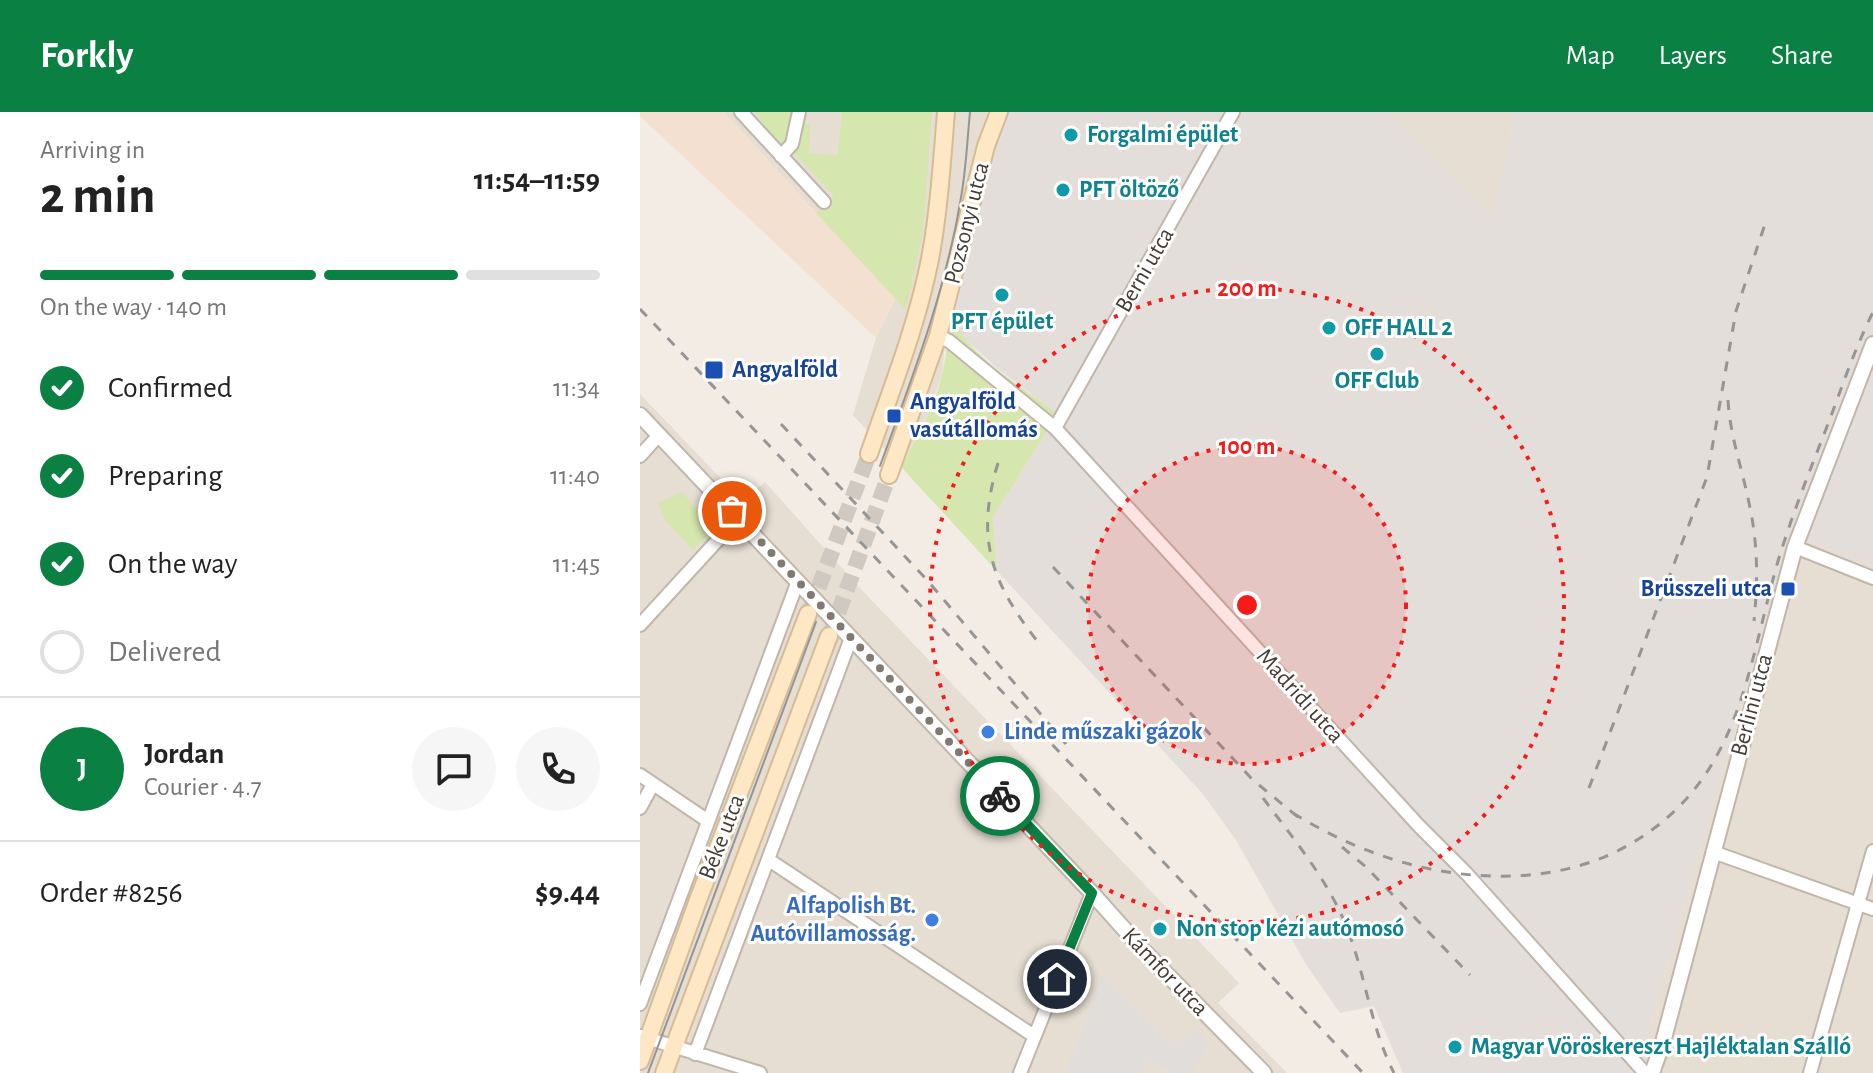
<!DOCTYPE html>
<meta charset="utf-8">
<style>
:root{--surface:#fff;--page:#f6f6f6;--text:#222;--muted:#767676;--line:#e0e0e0;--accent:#0b8043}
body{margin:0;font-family:"Alegreya Sans",sans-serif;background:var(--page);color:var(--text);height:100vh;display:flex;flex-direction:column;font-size:30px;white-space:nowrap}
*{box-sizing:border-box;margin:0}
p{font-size:26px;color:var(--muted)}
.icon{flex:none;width:44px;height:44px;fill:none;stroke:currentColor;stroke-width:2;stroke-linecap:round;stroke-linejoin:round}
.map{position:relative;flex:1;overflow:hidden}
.details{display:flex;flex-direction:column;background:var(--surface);width:640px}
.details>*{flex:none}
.pin{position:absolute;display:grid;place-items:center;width:68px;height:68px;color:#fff;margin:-34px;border:4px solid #fff;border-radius:50%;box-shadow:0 2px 8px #0007}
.courier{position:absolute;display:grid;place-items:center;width:80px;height:80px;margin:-40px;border:6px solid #0b8043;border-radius:50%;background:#fff;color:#222;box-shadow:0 2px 10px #0007}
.head em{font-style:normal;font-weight:700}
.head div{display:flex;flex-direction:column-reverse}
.head{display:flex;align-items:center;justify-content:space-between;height:136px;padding:0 40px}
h1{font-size:52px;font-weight:700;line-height:60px}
.bar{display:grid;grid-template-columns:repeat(4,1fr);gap:12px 8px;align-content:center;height:96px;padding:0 40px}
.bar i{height:10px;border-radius:6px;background:var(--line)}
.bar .on{background:var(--accent)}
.bar p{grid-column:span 4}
.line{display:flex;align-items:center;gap:20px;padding:0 40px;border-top:2px solid var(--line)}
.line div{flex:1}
.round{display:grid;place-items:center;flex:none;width:84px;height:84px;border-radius:42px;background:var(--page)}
ol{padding:0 40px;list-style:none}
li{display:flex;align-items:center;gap:24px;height:88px}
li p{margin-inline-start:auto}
li .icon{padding:8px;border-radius:50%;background:var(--accent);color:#fff;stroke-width:4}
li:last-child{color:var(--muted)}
li i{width:44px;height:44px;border:4px solid var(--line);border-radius:50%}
header{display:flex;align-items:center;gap:48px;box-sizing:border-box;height:112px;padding:0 40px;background:var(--accent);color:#fff}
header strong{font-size:38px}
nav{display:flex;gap:44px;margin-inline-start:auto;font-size:28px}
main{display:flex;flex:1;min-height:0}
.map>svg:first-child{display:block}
</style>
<header>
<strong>Forkly</strong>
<nav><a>Map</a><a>Layers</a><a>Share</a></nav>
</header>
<main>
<section class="details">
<div class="head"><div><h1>2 min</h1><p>Arriving in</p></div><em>11:54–11:59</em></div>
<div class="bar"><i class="on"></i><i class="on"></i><i class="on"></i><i></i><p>On the way · 140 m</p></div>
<ol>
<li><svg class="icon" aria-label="check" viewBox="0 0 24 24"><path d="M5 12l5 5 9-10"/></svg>Confirmed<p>11:34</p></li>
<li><svg class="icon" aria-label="check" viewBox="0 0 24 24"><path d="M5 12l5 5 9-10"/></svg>Preparing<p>11:40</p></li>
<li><svg class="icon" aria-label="check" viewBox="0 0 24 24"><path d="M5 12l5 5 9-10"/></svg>On the way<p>11:45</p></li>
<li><i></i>Delivered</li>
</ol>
<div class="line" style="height:144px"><b class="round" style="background:var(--accent);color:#fff">J</b><div><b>Jordan</b><p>Courier · 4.7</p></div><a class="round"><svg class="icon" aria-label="chat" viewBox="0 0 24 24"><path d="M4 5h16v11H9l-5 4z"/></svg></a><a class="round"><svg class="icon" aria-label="phone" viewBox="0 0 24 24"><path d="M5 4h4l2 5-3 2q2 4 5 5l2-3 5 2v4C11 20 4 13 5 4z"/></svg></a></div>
<div class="line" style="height:104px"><div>Order #8256</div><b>$9.44</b></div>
</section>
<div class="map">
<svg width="1233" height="961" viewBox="0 0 1233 961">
<rect width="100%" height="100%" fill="#f2ece5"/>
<path fill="#e6ddd3" d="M84 0H369L347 69 331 141 326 149 304 241 302 263 288 302 261 355 213 303 236 226 255 187Z
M747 0H875L853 106Z
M0 282 103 390 125 370 217 473 599 871 578 891 647 961H0Z
M1150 422 1233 453V961H1029L1004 935Z"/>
<path fill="#f4e0d0" d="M0 0H84L255 187 236 226 0 4Z"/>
<path fill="#e4deda" d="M369 0H747L853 105 875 0H1233V453L1150 423 1004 935 1029 961H763L734 894 700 901 667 854 596 728 562 681 357 459 353 405 418 302 358 257 320 222 313 207 347 69Z"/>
<path fill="#d5e6ae" d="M115 0H152L151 28 141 37 116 12 121 6Z
M202 0H292L283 119 266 198 176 101 194 84 152 39 161 12H170L169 41 198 43Z
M313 207C331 246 384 276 418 302L353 405 357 459 261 355C276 326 295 295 302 263 306 245 308 226 313 207Z
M42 380 74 418 53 438 25 408 18 391Z"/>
<path fill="#e0ddda" d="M463 863 537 935 555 917 569 932 553 961H532L506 948 501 961H426Z"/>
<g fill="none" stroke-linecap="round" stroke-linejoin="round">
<path stroke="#cfc9c2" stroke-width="16" stroke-dasharray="16 8" stroke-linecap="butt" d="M170 498 229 342
M190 523 249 363"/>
<g stroke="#c0b6ab" stroke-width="16">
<path id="minor" d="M101 0 184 90
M141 44 152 32 159 0
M298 224 309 229 415 316 779 714 827 762 1005 961
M415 316 593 0
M0 344 19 323
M1155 435 1233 466
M0 513 98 406
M0 663 68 709
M0 696 13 672
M1073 740 1233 797
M129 748 394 924
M0 892 158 469
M0 924 120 961
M55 942 211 526
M380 961 452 781
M1170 961 1233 739"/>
</g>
<g stroke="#c0b6ab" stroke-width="18">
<path id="tertiary" d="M0 303 452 781 501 836 624 961
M1012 961 1023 930 1155 435 1233 232"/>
</g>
<g stroke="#d5bc97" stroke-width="20">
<path id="secondary" d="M229 342C251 278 277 214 290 147 299 99 302 49 306 0
M249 363 298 224 346 34 359 0
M0 949 58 788 168 502
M24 961 189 524"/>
</g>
<use href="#minor" stroke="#fff" stroke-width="12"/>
<use href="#tertiary" stroke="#fff" stroke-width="14"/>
<use href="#secondary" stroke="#fee7c4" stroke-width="16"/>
<path stroke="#959595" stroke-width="2" d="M240 354C271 269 305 181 320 91 326 61 327 30 330 0
M8 961 176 510"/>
<path stroke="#959595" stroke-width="3" stroke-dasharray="10 10" stroke-linecap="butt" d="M0 197 723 961
M1088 288C1090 324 1102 356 1109 391 1118 431 1118 469 1114 509
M141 312 287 468 426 632
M358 351C335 427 351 470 398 530
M413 455 613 668 659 706
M949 676 1067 365 1096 199 1125 112
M623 686C655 729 690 770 709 821 726 867 731 916 754 961
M653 701C724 745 804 770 889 763 925 760 962 749 992 731 1100 667 1107 558 1138 449 1152 403 1170 358 1188 312 1202 275 1215 236 1233 200
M702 735 726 755 830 863"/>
</g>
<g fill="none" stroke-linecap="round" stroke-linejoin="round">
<path stroke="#817a73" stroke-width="8" stroke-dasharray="0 14.4" d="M92 399 360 684"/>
<path stroke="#0b8043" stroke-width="10" d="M360 684 452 781 417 867"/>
</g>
<circle cx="607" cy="493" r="159" fill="#f61a18" fill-opacity=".12"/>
<g fill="none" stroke="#f61a18" stroke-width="4" stroke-dasharray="4 8">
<circle cx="607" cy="493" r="159"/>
<circle cx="607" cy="493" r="317"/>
</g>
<g fill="#0f9aa8" stroke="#fff" stroke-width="3">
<circle cx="431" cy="23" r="8"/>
<circle cx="423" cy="78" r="8"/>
<circle cx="362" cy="183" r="8"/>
<circle cx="689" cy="216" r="8"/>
<circle cx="737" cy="242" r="8"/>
<circle cx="520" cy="817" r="8"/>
<circle cx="815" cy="935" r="8"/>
</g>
<g fill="#1a4fb4" stroke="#fff" stroke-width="3">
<rect x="64" y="248" width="20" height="20" rx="4"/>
<rect x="246" y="296" width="16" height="16" rx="4"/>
<rect x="1140" y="469" width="16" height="16" rx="4"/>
</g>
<g fill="#3f7fe0" stroke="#fff" stroke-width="3">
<circle cx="348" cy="620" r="8"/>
<circle cx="292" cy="808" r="8"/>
</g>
<g text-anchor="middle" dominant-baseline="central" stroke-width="6" stroke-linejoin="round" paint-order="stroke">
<g font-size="24" font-weight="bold" fill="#0d838f" stroke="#fff" text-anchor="start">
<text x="447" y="23">Forgalmi épület</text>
<text x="439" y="78">PFT öltöző</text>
<text x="362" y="210" text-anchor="middle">PFT épület</text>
<text x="705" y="216">OFF HALL 2</text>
<text x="737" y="269" text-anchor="middle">OFF Club</text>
<text x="536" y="817">Non stop kézi autómosó</text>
<text x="831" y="935">Magyar Vöröskereszt Hajléktalan Szálló</text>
</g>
<g font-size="24" fill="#443c35" stroke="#fff">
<text transform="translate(327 111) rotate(-76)">Pozsonyi utca</text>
<text transform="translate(505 158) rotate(-60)">Berni utca</text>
<text transform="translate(660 584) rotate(48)">Madridi utca</text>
<text transform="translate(1112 593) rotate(-75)">Berlini utca</text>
<text transform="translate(82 725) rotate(-69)">Béke utca</text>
<text transform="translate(525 860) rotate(46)">Kámfor utca</text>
</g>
<g font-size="24" font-weight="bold" fill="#164399" stroke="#fff" text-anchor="start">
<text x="92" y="258">Angyalföld</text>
<text x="270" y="290">Angyalföld<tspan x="270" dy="28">vasútállomás</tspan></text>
<text x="1132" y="477" text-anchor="end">Brüsszeli utca</text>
</g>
<g font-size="24" font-weight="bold" fill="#366cbe" stroke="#fff" text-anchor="start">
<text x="364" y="620">Linde műszaki gázok</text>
<text x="276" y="794" text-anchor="end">Alfapolish Bt.<tspan x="276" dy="28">Autóvillamosság.</tspan></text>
</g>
</g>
<circle cx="607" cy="493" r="12" fill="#f61a18" stroke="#fff" stroke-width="4"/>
<g font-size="24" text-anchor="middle" font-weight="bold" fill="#f61a18" stroke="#fff" stroke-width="6" stroke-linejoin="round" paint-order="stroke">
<text x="607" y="184">200 m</text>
<text x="607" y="342">100 m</text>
</g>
</svg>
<div class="pin" style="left:92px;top:399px;background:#ea580c"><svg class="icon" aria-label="bag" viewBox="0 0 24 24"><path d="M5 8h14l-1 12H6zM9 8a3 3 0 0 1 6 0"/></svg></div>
<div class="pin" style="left:417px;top:867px;background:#1f2937"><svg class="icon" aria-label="home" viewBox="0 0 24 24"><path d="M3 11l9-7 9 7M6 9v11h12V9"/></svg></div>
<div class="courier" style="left:360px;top:684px"><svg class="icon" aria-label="bike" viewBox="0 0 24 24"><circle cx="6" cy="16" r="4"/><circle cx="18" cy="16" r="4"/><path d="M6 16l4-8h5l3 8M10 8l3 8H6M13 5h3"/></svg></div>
</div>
</main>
